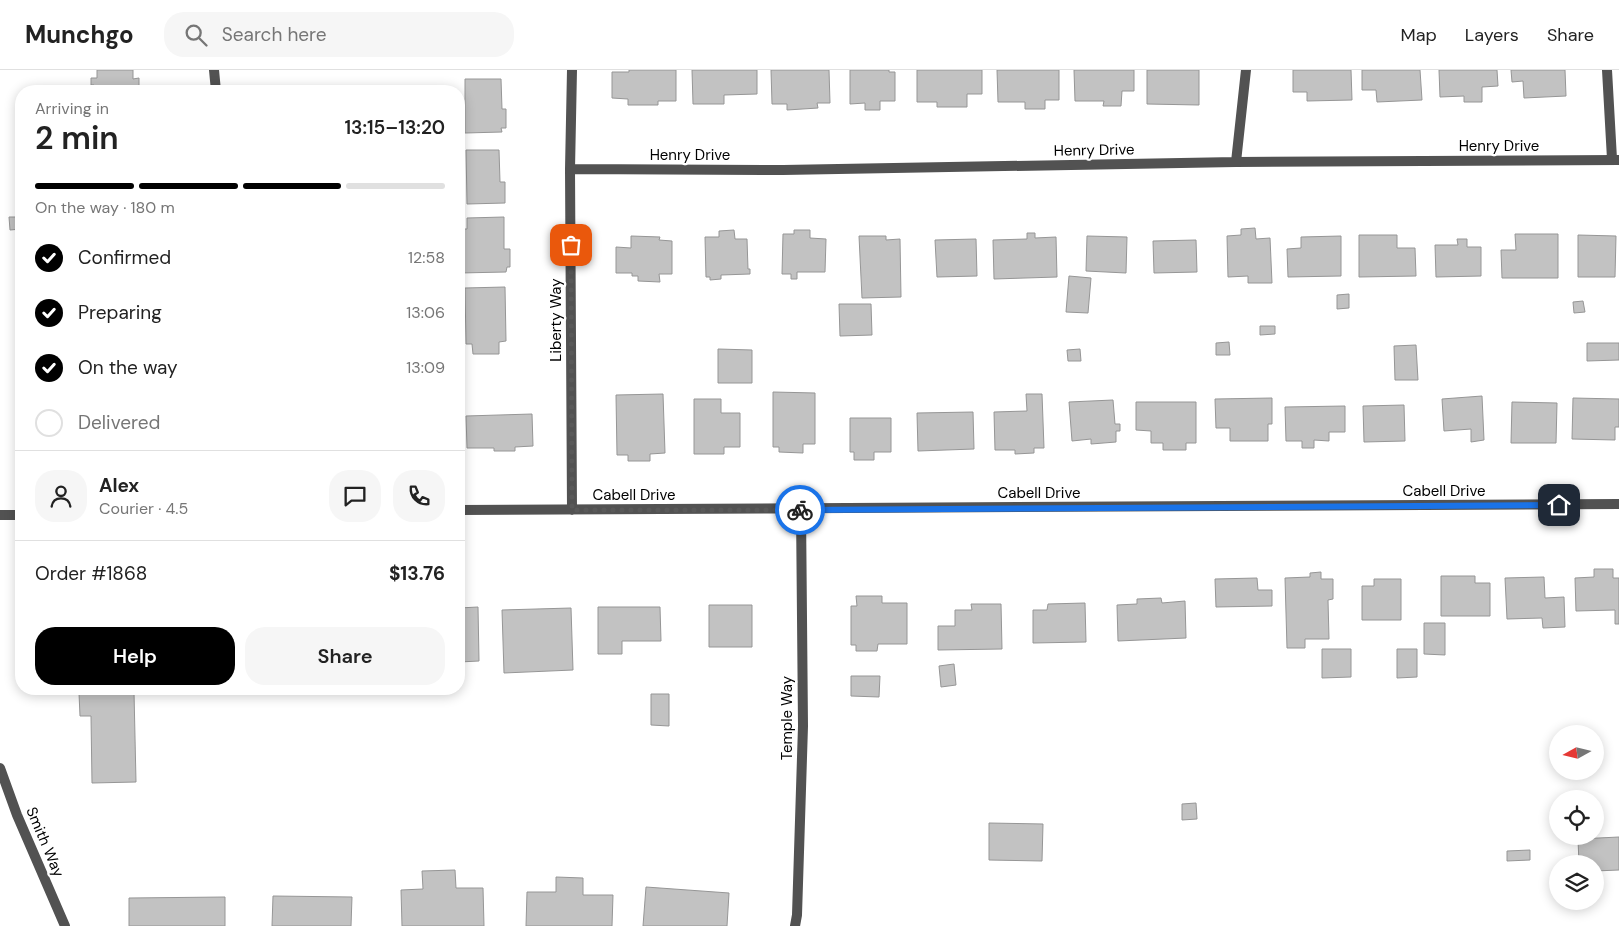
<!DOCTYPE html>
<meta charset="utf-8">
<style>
:root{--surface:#fff;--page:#f6f6f6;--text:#222;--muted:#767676;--line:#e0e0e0;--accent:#000}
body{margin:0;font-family:"DM Sans",sans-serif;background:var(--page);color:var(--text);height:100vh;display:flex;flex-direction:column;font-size:19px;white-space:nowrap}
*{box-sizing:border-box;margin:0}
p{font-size:16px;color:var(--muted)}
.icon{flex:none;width:28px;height:28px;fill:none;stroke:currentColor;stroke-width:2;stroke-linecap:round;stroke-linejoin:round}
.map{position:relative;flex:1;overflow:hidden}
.panel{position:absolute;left:15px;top:15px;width:450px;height:610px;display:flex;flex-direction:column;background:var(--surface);border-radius:20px;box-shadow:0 2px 12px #0003}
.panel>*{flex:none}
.needle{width:32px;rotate:262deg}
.tools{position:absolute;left:1549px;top:655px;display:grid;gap:10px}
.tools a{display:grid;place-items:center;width:55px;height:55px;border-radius:50%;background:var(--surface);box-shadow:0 2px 12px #0003;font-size:25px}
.pin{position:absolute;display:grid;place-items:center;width:42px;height:42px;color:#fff;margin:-21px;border-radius:10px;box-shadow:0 2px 8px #0006}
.courier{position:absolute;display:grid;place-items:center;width:50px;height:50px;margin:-25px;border:4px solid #1a73e8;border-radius:50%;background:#fff;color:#222;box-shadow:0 1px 6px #0007}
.overview em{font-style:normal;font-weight:600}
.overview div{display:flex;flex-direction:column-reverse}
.overview{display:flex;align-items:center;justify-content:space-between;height:85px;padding:0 20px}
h1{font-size:32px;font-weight:600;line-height:38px}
.bar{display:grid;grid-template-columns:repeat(4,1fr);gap:8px 5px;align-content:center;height:60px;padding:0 20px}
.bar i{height:6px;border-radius:4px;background:var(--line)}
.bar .selected{background:var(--accent)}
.bar p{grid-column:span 4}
.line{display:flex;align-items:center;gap:12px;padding:0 20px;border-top:1px solid var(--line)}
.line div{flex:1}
.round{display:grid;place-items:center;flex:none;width:52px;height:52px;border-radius:20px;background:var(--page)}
ol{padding:0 20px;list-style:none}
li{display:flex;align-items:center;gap:15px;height:55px}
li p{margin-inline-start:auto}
li .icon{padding:5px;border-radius:50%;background:var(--accent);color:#fff;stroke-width:4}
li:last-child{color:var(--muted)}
li i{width:28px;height:28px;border:2px solid var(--line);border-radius:50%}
.primary-button{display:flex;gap:10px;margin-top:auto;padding:10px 20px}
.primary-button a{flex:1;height:58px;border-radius:20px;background:var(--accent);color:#fff;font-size:20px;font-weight:600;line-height:58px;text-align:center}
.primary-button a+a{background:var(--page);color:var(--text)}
header{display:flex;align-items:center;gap:30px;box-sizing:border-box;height:70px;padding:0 25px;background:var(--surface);border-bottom:1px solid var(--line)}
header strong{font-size:24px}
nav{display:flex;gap:28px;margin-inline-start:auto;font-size:18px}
.search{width:350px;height:45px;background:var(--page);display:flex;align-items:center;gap:12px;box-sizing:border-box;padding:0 18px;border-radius:20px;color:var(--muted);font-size:19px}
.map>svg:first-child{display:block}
</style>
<header>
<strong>Munchgo</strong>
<div class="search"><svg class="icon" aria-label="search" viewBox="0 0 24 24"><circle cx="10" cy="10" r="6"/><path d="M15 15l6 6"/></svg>Search here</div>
<nav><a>Map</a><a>Layers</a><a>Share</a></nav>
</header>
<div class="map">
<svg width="1619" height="856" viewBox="0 0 1619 856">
<rect width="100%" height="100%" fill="#fff"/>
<path fill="#c2c2c2" stroke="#969696" d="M97 0H133V9L139 8V20L94 21V15H91V8H97Z
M629 0H676V31H658V35H628V29L612 28V2H629Z
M692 0H757V24L724 25V34H693Z
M771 0H829L830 33H817L818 38 787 40V34H772Z
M850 0H889V2H895V31H880V40H865V33L850 34Z
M917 0H982V24H967V37H937V32H917Z
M997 0H1059V30H1045V39H1025V32H998Z
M1074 0H1134V21H1122L1121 36H1103L1104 31H1075Z
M1147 0H1199V35L1147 34Z
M1293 0H1351L1352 30 1307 31V22H1293Z
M1362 0H1420L1422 30 1377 32 1376 20H1362Z
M1439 0H1497L1498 16 1482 17V32H1464V26L1440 27Z
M1511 0H1565L1566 26 1524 28 1523 11 1512 12Z
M465 9H501L502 39H506V58H501L502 62 465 63Z
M466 80H499L500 112H505V133L467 134Z
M9 147H21V159L10 160Z
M504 147V179H510V197H507L506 202 459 203V159H467V148Z
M1255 158 1256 169 1270 168 1272 213H1248V206L1228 207 1227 166 1241 165V159Z
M734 160 735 169H747L748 199H750V204L721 205V209L710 210V207H706L705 167H719V161Z
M794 160H810V168L826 169 825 202H797V209H791V204H782L783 164H794Z
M1027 163H1035V168L1056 167 1057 207 994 209 993 170 1027 169Z
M1515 164H1558V208H1502L1501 180H1516Z
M1359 165H1397V178H1415L1416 206 1359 207Z
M1578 165 1616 166 1615 207H1578Z
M631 166 660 167 659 170 672 171V204H659L660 212 638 211V206H632V203H616V177L631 178Z
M859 166H886V170L900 169 901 227 862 228Z
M1087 166 1127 167 1126 203 1086 201Z
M1341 166V206L1288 207 1287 179 1301 178V167Z
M976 169 977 206 937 207 935 170Z
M1457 169H1467V177H1481V206L1436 207 1435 175H1458Z
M1196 170 1197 202 1154 203 1153 171Z
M1069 206 1091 208 1088 243 1066 242Z
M505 217 506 271 499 272V284H473L472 274H466L465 218Z
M1349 224V238L1337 239V225Z
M1583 231 1585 242 1574 243 1573 232Z
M839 234H871L872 265 840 266Z
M1260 256H1275V264L1260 265Z
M1229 272 1230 285H1216V273Z
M1587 273H1619V290L1587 291Z
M1416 275 1418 310H1395L1394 276Z
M718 279 752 280V313H718Z
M1080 279 1081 291H1068L1067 280Z
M773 322 815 323V374H803V383L779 382V377H773Z
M663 324 665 383 650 384V391H628V385H617L616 325Z
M1026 324H1042L1044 378H1034V383L1015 384V380H995L994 342 1027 341Z
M1482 326 1484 370 1471 372V359L1444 361 1442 329Z
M1272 328V354H1268V371H1230V358H1216L1215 329Z
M1573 328 1619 329V357H1615V370L1572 369Z
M694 329H721V343H740V377H724V384H694Z
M1113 330 1115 354H1120V361H1116V372L1091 374V369L1072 371 1069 332Z
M1136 332H1196V373H1186V380H1163V373H1151V361L1136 360Z
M1512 332 1557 333 1556 373H1511Z
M1404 335 1405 371 1364 372 1363 336Z
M1345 336V362H1329V371L1314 370V378H1302V371H1286L1285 337Z
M973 342 974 379 918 381 917 343Z
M532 344 533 376 515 377V381H494V378H467L466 346Z
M850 348H891V382H874V390H854V382H850Z
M1594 499H1613V508H1619V554H1615V540L1576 541 1575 508 1594 507Z
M1321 502V509H1333V529L1328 530 1329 569H1305V578H1287L1285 508 1310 507V503Z
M1441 506H1475V513H1490V546H1441Z
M1544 507 1545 528 1564 527 1565 557 1543 558 1542 548 1507 549 1505 508Z
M1257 508 1258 520H1272V536L1216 537 1215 509Z
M1374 509H1401V550H1362V516H1374Z
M856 526H882V533H907V574H878L877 581H856V575H851V536H857Z
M1161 528 1162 533 1185 531 1186 568 1118 571 1117 535 1137 534V529Z
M1085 533 1086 572 1033 573V540H1047L1048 534Z
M971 534H1001L1002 579 938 580V556H955V540H972Z
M709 535H752V577H709Z
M478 537 479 591 459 592V538Z
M598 537H660L661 571H622V584H598Z
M571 538 573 600 504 603 502 540Z
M1424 553H1445V585L1424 584Z
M1322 579H1351V607L1322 608Z
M1397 579H1417V607L1397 608Z
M954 594 956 615 941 617 939 596Z
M851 606H880L879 627 851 626Z
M313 619H360V620L313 621Z
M134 622 136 712 92 713 91 646H80L79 623Z
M651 624H669V656L651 655Z
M1196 733 1197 749 1182 750V734Z
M989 753 1043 754 1042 791 989 790Z
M1619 767V800L1595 801V794H1579L1578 769Z
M1530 780V790L1507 791V781Z
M455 800 456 818H483L484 856H402L401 820 423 819 422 801Z
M556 807 583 808V825H613L612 856H526L527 822H556Z
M646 817 729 823 727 856H643Z
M273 826 352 827 351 856H272Z
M225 827V856H129V828Z"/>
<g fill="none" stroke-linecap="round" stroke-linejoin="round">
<path stroke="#525252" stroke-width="10" d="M214 0 216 21
M572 0 570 99 572 440
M1607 0 1612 89
M1236 92 1246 0
M570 99 783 100 1236 92 1619 90
M459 440 1619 434
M0 445H21
M0 698 17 745 65 856
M795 856 797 845 803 656 801 440"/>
</g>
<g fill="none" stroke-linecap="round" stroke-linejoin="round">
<path stroke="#595959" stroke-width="5" stroke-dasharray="0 9" d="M571 175 572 440H800"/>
<path stroke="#1a73e8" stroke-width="6" d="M800 440 1559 435"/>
</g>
<g text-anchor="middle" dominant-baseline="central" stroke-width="4.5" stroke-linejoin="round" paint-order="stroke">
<g font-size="15" fill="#000" stroke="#fff">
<text x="1499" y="76">Henry Drive</text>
<text transform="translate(1094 80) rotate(-1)">Henry Drive</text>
<text x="690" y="85">Henry Drive</text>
<text transform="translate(556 250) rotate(-90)">Liberty Way</text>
<text x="1444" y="421">Cabell Drive</text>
<text x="1039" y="423">Cabell Drive</text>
<text x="634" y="425">Cabell Drive</text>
<text transform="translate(787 648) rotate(-90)">Temple Way</text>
<text transform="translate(45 772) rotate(67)">Smith Way</text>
</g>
</g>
</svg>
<div class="tools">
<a><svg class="needle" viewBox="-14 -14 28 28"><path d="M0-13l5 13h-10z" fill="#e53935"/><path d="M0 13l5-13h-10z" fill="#767676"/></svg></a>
<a><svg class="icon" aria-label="locate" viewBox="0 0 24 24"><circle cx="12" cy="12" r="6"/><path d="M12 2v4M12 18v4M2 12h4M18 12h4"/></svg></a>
<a><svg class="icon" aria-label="layers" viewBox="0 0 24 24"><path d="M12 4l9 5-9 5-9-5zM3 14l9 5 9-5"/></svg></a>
</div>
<div class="pin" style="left:571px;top:175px;background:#ea580c"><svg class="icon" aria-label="bag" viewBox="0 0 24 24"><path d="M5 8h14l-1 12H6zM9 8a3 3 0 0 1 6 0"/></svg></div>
<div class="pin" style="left:1559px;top:435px;background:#1f2937"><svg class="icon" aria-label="home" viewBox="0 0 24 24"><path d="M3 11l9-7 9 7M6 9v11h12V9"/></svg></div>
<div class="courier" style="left:800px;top:440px"><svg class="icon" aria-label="bike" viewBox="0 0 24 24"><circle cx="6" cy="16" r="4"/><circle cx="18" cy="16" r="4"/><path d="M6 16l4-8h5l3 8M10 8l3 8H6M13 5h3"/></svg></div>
<section class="panel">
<div class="overview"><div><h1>2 min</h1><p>Arriving in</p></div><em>13:15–13:20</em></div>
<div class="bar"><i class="selected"></i><i class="selected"></i><i class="selected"></i><i></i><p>On the way · 180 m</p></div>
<ol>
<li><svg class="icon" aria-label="check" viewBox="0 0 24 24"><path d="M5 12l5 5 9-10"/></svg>Confirmed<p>12:58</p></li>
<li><svg class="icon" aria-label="check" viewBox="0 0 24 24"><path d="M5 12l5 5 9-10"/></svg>Preparing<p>13:06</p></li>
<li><svg class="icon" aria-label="check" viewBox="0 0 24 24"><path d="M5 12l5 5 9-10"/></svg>On the way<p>13:09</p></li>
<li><i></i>Delivered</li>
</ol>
<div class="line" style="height:90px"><a class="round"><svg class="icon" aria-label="person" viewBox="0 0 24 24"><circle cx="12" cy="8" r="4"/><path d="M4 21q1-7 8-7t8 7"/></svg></a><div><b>Alex</b><p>Courier · 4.5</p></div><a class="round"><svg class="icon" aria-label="chat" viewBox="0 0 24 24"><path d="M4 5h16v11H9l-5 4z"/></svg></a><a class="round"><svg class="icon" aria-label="phone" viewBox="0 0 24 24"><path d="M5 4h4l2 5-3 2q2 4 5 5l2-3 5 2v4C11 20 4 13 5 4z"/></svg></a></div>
<div class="line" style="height:65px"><div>Order #1868</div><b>$13.76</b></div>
<div class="primary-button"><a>Help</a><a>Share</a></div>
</section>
</div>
